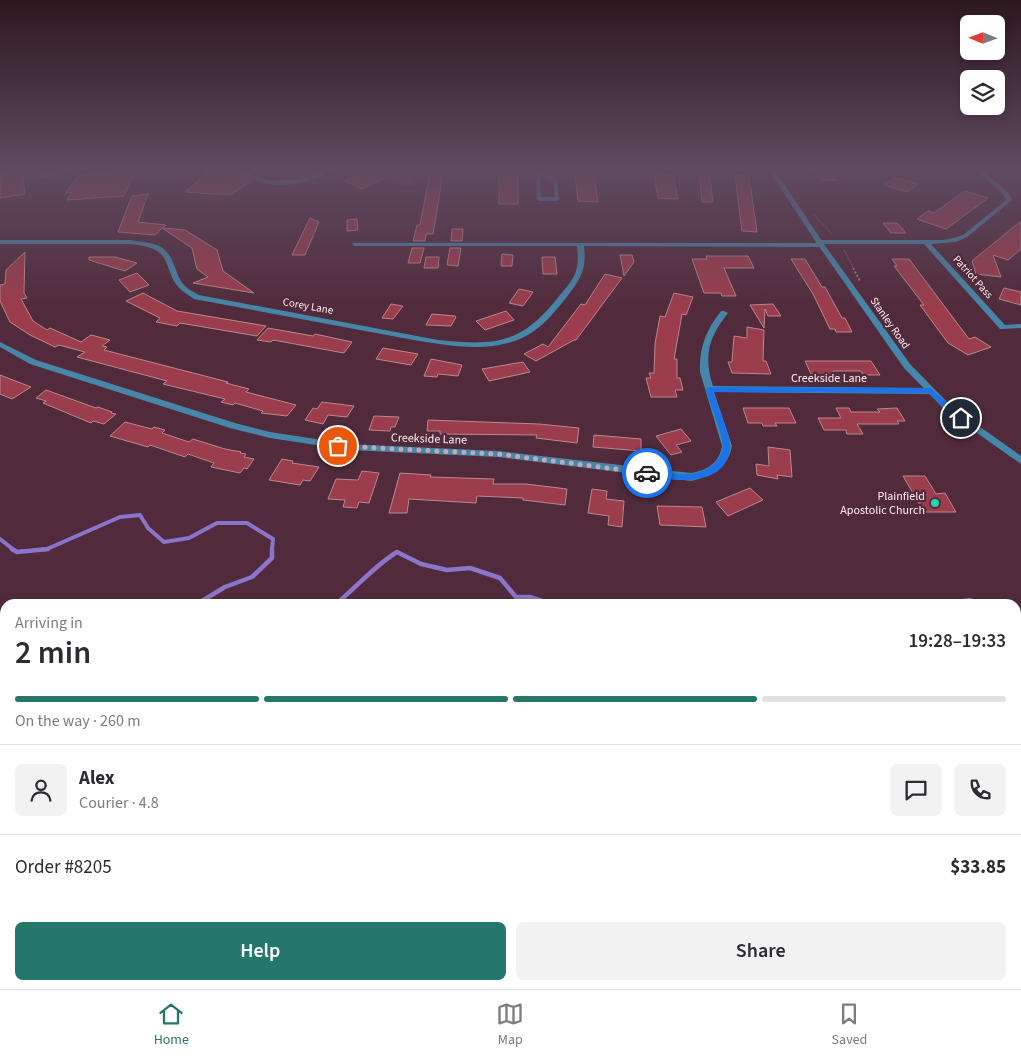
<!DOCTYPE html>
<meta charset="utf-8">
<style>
:root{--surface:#fff;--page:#f2f2f3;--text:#2b2b33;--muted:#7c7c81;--line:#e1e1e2;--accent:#26776b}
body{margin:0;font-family:"Source Sans 3",sans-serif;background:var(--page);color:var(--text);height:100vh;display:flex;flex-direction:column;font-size:19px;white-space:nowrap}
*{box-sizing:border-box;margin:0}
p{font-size:16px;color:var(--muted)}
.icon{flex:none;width:28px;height:28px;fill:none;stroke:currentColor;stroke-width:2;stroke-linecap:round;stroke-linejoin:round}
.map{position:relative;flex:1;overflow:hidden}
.panel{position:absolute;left:0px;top:599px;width:1021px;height:391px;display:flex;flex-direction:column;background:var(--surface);border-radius:15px 15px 0 0;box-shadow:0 2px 8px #0003}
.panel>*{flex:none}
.needle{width:32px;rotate:271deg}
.fabs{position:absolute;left:960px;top:15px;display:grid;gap:10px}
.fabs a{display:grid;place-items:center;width:45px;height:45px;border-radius:8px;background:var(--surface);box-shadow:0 2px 8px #0003;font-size:25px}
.pin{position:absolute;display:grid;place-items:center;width:42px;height:42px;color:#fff;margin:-21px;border:2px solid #fff;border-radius:50%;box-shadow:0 1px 5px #0007}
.courier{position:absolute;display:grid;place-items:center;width:50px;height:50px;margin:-25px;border:4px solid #1a73e8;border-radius:50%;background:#fff;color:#222;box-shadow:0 1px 6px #0007}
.summary em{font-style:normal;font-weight:600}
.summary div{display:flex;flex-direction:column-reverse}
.summary{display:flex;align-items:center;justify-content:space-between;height:85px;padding:0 15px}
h1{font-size:32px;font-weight:600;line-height:38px}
.bar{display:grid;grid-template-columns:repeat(4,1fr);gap:8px 5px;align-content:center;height:60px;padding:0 15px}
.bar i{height:6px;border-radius:4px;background:var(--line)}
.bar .selected{background:var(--accent)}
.bar p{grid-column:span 4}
.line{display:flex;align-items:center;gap:12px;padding:0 15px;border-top:1px solid var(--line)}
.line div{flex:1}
.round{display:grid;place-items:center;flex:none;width:52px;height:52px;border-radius:8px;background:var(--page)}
.primary-button{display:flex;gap:10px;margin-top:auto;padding:10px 15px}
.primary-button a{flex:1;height:58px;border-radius:8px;background:var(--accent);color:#fff;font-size:20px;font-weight:600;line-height:58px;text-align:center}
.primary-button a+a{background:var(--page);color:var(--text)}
.dock{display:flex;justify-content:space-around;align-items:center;height:70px;border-top:1px solid var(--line);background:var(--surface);font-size:14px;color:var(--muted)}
.dock a{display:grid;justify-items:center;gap:2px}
.dock .selected{color:var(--accent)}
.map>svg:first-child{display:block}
</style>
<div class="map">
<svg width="1021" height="989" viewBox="0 0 1021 989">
<rect width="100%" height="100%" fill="#512b3b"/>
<path fill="#7d3255" d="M400 171 415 177 414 186H402L400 183 388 177Z"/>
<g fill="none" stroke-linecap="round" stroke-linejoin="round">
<path stroke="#8a75ca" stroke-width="4" d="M0 539 14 550
M39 550 47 549 120 517 140 515 148 528 164 542 189 538 217 523H247L273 539 272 550"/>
<path stroke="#8a75ca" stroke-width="4.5" d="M12 549 17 552 48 549
M197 604 225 587 252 577 272 558V549
M336 604C357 587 374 566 397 552L421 564 447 570 470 568 500 578 516 597H530L551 604
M943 604 970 600 977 604
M1016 620 1021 621"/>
</g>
<path fill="#9b3d4c" stroke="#ba888c" d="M212 169H235L252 181 230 195 185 192Z
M370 169H401L362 189 345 181Z
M709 169 713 202H702L699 170Z
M812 169H828L837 180H821Z
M22 170 25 194 0 198V174Z
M135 171 124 196 67 200 72 192 66 193 79 175Z
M430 174H443L433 234H426L425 241H413L417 225H420Z
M654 174 673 175 678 199 658 198Z
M575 175H594L598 202 578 201Z
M735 175 749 176 757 232 742 231Z
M499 176H518V204H499Z
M895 177 918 184 907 192 884 185Z
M965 191 988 198 946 229 917 219 928 211 934 213Z
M148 194 138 222 166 225 163 228 185 230 217 250 223 271 254 293 193 283 208 277 197 269 192 248 162 228 155 235 118 232 132 196Z
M310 218 319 222 305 255H292Z
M357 219 358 230 347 231V220Z
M1021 221V249L1008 260 993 255 1001 277 976 274 972 261Z
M883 223H897L906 233H891Z
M452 229H463L462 241H451Z
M412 248H424L420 263H408Z
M450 248H461L458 266 447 265Z
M25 252 24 293 27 298 21 299 33 321 47 330 50 328 81 342 91 335 110 340 102 346 107 347 104 350 228 382 226 383 249 389 246 392 296 405 287 416 261 413 263 411 235 403 233 405 221 402 225 399 163 384 167 381 77 357 85 352 59 345 55 347 30 335 10 322 0 301V285L5 284 6 270Z
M502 254 513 255 512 266H501Z
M620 255H632L634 262 624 276Z
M706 256H748L754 268H724L736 296H722L721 293H704L692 259H707Z
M89 257H115L137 263 125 271 89 260Z
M426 257H439L438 268H424Z
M542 257H555L557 274H543Z
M791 259H805L822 287H825L842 318H845L852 332H836L835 329H830L813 294Z
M892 259H909L969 339 975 337 991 347 968 355 948 343 920 305H924L894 266H897Z
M137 273 149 285 130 292 119 280Z
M605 274 622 278 576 340H574L536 361 524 354 543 344 548 347 581 304 585 305Z
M1004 288 1021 292V305L999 299Z
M519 289 533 292 523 306 509 303Z
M143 293 177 311 266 326 257 336 180 323 177 326 156 322 160 318 126 301Z
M674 293 693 297 686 315 682 314 674 359H677V378H680L683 390H675L677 397H651L646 378H651L649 373H654L655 344 660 316 665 317Z
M391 304 403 306 393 319 382 318Z
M773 304 781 316H768L765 309 764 328 750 305Z
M506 311 514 320 485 330 476 321Z
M432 314 455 316 456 317 451 326 426 325Z
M747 327 764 330 763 361H766L771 374 732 373 728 362H732L734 336 747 338Z
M268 328 313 336 315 334 352 342 344 353 273 340 271 342 257 340Z
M383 348 418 354 411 365 376 359Z
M431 359 462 365 458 376 438 374 437 377 424 376Z
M805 361H871L880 375H863L861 371H833L834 375 811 374Z
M523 362 530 372 489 381 482 369Z
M0 375 31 387 12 399 0 394Z
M46 390 96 408 98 407 112 412 111 413 116 414 104 424 93 421 91 423 43 403 46 401 36 398Z
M322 402 354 406 347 417 328 415 323 424 305 420 313 408 317 409Z
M743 408H789L796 423H775L777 426H763L762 423H748Z
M836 408H849L851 412H880L877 409 897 408 905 421H897L899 424H857L863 434H847L846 430H824L818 418H841Z
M374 416 399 417 395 427H391L390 431 369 430Z
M428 420 539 424 579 428 577 443 536 438 537 435 440 434V431H427Z
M125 422 152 429 154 427 165 430 162 433 189 442 193 439 225 449 241 452 240 453 246 454 244 457 254 459 247 469 244 468 240 473 211 467 214 463 188 454 185 457 150 445 148 447 110 436Z
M681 429 691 441 676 445 682 452 671 455 656 436Z
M594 435 641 439V451L593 447Z
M768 447 790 450 792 477 777 475 778 479 757 475 756 464 769 466Z
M282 459 293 461 292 463 319 467 310 481 303 480 300 485 269 480Z
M362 471 379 473 369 503 359 502 357 508 343 507 345 500 328 499 336 479 358 480Z
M400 473 431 475 430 477 494 479 493 484H526L567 489 565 505 523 500V498L477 496 476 503 409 499 407 513H389Z
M903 476H925L936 494 945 493 956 512H924Z
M750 488 763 500 728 516 716 502Z
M592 489 607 491 606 499 624 501 622 527 608 525 609 516 588 513Z
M657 506 702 507 706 527 660 525Z"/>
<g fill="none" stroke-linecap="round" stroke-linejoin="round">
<path stroke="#977a86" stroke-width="1" stroke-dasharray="1 1" stroke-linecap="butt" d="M813 214 832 234
M844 250 854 269"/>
<path stroke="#977a86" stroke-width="2" stroke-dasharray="2 2" stroke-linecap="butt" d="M853 268 860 281"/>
<path stroke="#4686a8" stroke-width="4" d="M531 169 538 174
M538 174 555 179 557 199H539Z"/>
<path fill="#4686a8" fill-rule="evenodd" d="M32 169H38L45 175 66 169H76L44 179Z
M237 169H244L251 175 272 181 297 179 326 169H334C307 187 262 193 237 169Z
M439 169H476L473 171H442Z
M730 169H775L772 171H733Z
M858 169H864L867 173 862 174Z
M975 169H981L1008 192 1012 200 967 237 956 242 931 244 1005 325 1021 324V328L1000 329 924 244H824L823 246 821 247 584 246C587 271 580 279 566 298 556 310 547 322 534 331 502 354 456 347 419 341L194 299C187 294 181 291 176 284 168 274 169 258 157 251 149 246 139 245 130 244H0V240H130C141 242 151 242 161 247 173 254 174 269 181 281 185 288 192 291 199 295L438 340C497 346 522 344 560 295 575 278 580 270 577 246H355L352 244 353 243H816L817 241 819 240H943L954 238 963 235 1006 200 1003 194Z
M721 311H724L728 313C709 337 703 356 713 386L930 388 934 391 930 394 714 392 732 446C728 468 712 476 691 481L498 457 348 450 270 438 230 428 30 364 0 347V342L36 360 235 423 270 432 348 444 498 451 691 473C708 470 719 463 722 446L700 372C699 348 706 330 721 311Z
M261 985H278L277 989H260Z"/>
<path fill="#4686a8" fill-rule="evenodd" d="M768 169H774L824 244 910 364 952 407 1021 456V464L946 411 904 368 818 245Z"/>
</g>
<linearGradient id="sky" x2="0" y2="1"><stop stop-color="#2d1820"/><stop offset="0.55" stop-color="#5f4a60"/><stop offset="1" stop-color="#5f4a60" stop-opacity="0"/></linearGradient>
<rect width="1021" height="308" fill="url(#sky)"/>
<path fill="#1a73e8" d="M709 387 930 388 965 418 959 420 928 393 713 392C717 404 731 436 730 447 728 488 671 482 644 475V471L647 470C672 473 696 481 716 462 720 458 723 451 723 445 721 430 710 405 706 390Z"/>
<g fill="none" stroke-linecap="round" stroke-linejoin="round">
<path stroke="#c2aab4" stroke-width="5" stroke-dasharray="0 9" d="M338 446 498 454 647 473"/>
</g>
<circle fill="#21d5b0" stroke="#512b3b" stroke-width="2" cx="935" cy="503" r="5"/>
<g text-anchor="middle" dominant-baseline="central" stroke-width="4.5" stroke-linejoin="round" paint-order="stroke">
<g font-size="11" fill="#ffeff5" stroke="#512b3b">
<text transform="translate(973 277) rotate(48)">Patriot Pass</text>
<text transform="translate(308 306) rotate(10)">Corey Lane</text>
<text transform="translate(890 323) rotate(55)">Stanley Road</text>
</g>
<g font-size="12" fill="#ffeff5" stroke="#512b3b">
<text x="829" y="378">Creekside Lane</text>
<text transform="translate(429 439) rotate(2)">Creekside Lane</text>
</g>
<g font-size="12" fill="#ffeff5" stroke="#512b3b" text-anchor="end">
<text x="925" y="496">Plainfield<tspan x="925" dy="14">Apostolic Church</tspan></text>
</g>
</g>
</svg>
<div class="fabs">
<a><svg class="needle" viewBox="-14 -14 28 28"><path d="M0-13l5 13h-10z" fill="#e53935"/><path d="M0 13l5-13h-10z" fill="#7c7c81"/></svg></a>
<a><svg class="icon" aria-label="layers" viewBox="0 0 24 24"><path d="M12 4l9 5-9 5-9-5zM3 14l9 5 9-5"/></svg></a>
</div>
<div class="pin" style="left:338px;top:446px;background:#ea580c"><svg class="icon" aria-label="bag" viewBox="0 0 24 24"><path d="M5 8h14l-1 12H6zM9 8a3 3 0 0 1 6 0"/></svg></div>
<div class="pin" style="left:961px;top:418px;background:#1f2937"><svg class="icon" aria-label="home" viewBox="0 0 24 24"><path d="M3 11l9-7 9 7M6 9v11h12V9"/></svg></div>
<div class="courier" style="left:647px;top:473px"><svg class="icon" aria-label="car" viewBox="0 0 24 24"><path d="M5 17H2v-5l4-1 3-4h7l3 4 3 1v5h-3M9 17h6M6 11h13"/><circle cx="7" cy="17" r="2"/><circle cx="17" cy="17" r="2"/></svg></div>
<section class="panel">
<div class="summary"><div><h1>2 min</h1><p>Arriving in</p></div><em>19:28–19:33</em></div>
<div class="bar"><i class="selected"></i><i class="selected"></i><i class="selected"></i><i></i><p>On the way · 260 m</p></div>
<div class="line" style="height:90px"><a class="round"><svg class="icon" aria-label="person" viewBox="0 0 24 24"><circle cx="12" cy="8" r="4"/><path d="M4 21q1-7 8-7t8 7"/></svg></a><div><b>Alex</b><p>Courier · 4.8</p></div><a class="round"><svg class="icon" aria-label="chat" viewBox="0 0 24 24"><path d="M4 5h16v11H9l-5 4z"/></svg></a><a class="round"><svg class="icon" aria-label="phone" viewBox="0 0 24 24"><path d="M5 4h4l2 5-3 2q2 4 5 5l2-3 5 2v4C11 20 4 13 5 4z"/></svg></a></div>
<div class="line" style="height:65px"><div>Order #8205</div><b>$33.85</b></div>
<div class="primary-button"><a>Help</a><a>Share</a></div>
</section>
</div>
<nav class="dock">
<a class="selected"><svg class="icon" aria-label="home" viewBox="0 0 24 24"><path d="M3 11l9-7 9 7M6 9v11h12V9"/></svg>Home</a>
<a><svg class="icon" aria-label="map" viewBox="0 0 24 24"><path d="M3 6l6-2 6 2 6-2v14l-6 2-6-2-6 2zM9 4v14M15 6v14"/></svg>Map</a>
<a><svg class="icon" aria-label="saved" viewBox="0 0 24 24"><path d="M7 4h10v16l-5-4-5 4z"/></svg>Saved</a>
</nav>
